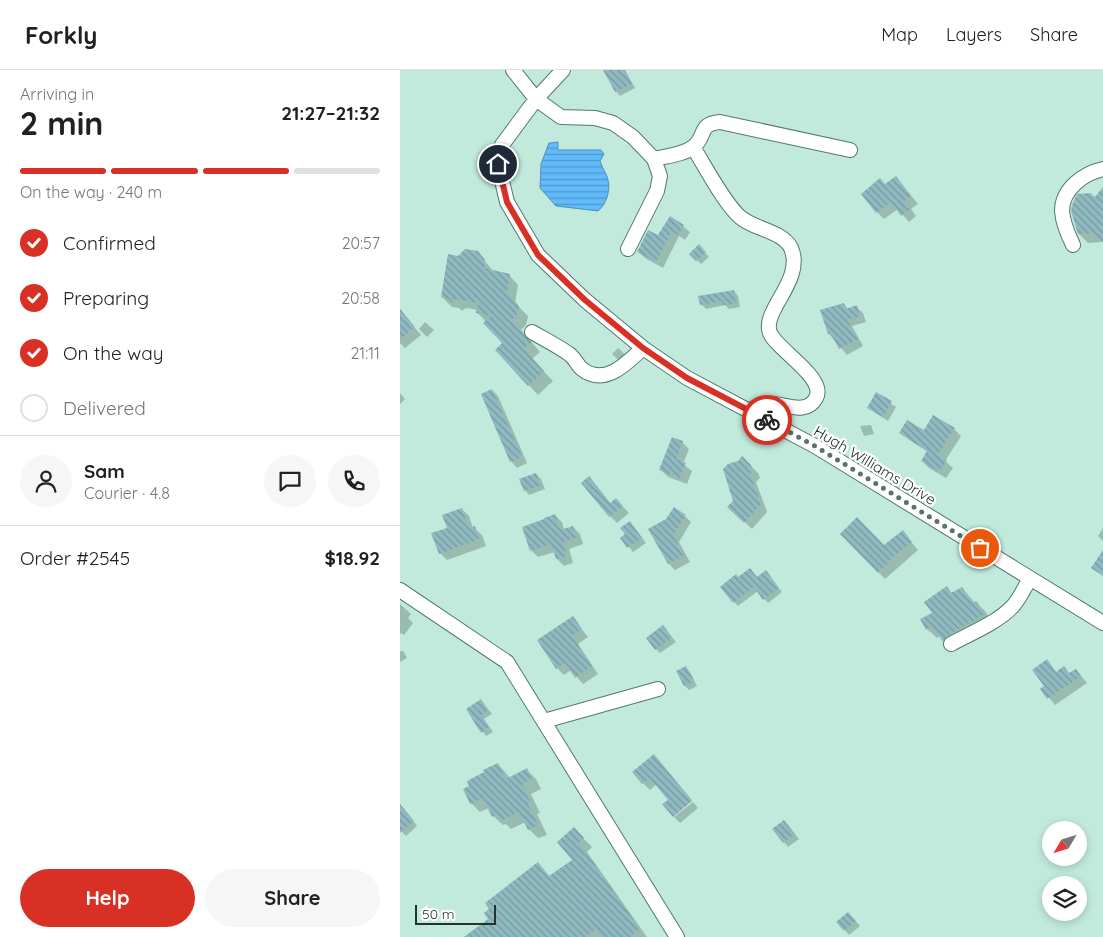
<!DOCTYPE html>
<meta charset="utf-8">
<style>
:root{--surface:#fff;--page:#f6f6f6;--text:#202124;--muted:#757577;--line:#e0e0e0;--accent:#d93025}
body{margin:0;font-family:Quicksand,sans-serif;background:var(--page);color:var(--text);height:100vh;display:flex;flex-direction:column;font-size:19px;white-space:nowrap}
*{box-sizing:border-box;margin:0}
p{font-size:16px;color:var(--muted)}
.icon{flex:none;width:28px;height:28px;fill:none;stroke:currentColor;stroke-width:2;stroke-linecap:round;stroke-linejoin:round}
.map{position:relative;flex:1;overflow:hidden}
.sheet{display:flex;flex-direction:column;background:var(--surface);width:400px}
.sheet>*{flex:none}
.needle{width:32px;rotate:232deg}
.tools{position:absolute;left:642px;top:751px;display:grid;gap:10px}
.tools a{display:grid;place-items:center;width:45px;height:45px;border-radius:50%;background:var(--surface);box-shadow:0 2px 8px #0003;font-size:25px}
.scale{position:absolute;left:15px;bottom:12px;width:81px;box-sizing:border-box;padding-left:5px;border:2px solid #22322e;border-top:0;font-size:14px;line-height:18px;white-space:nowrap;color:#22322e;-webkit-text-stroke:4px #fff;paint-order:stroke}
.pin{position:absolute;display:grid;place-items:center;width:42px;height:42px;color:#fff;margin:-21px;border:2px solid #fff;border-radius:50%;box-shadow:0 1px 5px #0007}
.courier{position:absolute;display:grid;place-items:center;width:50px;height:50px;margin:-25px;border:4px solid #d93025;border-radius:50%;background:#fff;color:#222;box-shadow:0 1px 6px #0007}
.headline em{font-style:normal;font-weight:700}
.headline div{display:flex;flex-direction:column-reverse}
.headline{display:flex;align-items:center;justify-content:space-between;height:85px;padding:0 20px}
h1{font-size:32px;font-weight:700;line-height:38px}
.bar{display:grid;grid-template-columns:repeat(4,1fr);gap:8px 5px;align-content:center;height:60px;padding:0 20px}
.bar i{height:6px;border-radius:4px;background:var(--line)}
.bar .active{background:var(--accent)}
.bar p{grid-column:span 4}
.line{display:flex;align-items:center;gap:12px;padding:0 20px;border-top:1px solid var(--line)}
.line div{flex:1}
.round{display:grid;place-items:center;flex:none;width:52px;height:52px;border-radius:26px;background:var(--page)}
ol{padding:0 20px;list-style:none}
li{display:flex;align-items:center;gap:15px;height:55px}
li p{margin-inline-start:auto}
li .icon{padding:5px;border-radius:50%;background:var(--accent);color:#fff;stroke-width:4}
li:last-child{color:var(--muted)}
li i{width:28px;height:28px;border:2px solid var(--line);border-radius:50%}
.action{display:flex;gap:10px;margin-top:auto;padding:10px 20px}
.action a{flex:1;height:58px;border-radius:30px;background:var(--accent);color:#fff;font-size:20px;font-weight:700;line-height:58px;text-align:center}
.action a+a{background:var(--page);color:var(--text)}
header{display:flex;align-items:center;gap:30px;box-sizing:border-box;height:70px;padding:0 25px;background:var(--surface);border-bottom:1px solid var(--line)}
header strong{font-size:24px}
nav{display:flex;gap:28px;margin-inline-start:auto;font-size:18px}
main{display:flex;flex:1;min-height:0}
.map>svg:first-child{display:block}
</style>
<header>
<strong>Forkly</strong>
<nav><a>Map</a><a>Layers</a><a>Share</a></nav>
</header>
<main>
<section class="sheet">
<div class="headline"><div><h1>2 min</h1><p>Arriving in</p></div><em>21:27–21:32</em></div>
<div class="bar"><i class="active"></i><i class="active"></i><i class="active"></i><i></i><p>On the way · 240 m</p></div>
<ol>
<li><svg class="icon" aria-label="check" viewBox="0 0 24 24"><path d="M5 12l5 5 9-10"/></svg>Confirmed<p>20:57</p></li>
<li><svg class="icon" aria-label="check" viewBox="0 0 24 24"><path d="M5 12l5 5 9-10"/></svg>Preparing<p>20:58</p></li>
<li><svg class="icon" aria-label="check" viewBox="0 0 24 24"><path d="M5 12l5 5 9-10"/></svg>On the way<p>21:11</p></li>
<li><i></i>Delivered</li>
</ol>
<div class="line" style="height:90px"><a class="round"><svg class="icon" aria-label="person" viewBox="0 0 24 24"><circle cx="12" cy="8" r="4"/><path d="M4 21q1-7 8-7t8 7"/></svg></a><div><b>Sam</b><p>Courier · 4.8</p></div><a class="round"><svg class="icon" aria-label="chat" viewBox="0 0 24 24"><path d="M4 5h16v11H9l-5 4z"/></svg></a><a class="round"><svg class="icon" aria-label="phone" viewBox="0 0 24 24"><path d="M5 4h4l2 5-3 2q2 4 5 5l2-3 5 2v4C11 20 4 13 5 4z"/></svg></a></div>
<div class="line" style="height:65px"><div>Order #2545</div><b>$18.92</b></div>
<div class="action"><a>Help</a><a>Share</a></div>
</section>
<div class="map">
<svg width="703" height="867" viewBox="0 0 703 867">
<defs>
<pattern id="water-rules" width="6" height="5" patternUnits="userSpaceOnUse" patternTransform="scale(1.25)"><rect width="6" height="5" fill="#61baf9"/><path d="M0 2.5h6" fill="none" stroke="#5098ca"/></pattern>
<pattern id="building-back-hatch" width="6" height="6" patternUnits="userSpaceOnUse" patternTransform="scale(1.25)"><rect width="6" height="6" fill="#90bac1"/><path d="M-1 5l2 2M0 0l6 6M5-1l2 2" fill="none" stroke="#75989d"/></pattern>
</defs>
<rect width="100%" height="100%" fill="#c1eadd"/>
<path fill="url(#water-rules)" stroke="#4e91bc" d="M158 72V80H201L204 84 200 91C202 98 207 104 208 110 211 120 206 135 198 141L156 136 140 118 141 94 149 73Z"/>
<path fill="#0003" d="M211 0H225L235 18 220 26 216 21Z
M496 107 518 134 511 139 516 146 509 152 498 139 484 149 477 142 486 115Z
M703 119V172L688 173 679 164 695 129Z
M271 147 290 162 285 170 279 166 263 198 245 188 238 182 258 166Z
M299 176 309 187 301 194 291 184Z
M78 183 94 202 109 205 118 215 115 233 128 246 126 255 121 260 140 282 132 289 153 311 138 325 129 315 104 273 78 243V240L66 238 62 241 59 238 52 237 42 227 58 187Z
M334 221 338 226 340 237 329 239 325 235 306 239 301 234Z
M444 234 448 239 456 237 463 243 466 252 452 256 463 276 447 285 429 264Z
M0 240 21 265 5 278 0 273Z
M25 252 34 260 27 267 19 259Z
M218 278 229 288 222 293 212 284Z
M92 320 98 326 127 393 117 398 111 391 91 348H93Z
M0 323 5 329 0 334Z
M476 324 496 337 488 351 468 338Z
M471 355 474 364 464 366 460 356Z
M554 359 561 366 545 391 553 398 546 408 529 398 522 391 528 382 508 369 501 362Z
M282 372 289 379 283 394 292 401 287 414 268 407 261 400Z
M351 396 358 403 360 408 356 412 367 442 352 459 336 444 334 431Z
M136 404 141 409 145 419 129 425 125 420Z
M196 415 211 434 216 429 229 443 217 453 210 446Z
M62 439 69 446 73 458H74L82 465 86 476 47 490 40 483Z
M155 445 162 452 164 460 173 457 180 464 183 474 169 479 173 493 164 496 157 489 155 482 138 487 131 480 146 450Z
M285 446 291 452 279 472 290 492 275 500 269 494 250 460Z
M234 457 246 473 233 482 222 468Z
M703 458V471L698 466Z
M503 462 518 480 485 509 442 464 484 477Z
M366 502 382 522 368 533 358 521 338 536 334 532 339 509 358 508Z
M547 518 553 524 562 518 575 533 576 532 585 541 593 553 553 580 540 566 537 568 527 559Z
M0 534 11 544 8 548 13 553 4 565 1 563 0 564Z
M173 548 188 567 178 574 198 604 183 614 171 600 164 605 157 598Z
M263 557 276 572 260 583 256 579Z
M0 581H2L4 582 7 588 0 592Z
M647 591 657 603 670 604 676 600 687 613 655 635 642 619 646 617Z
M286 598 290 602 297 616 289 620 285 616Z
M81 630 92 644 84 649 93 662 86 666 68 639Z
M254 685 292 730 273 745 269 730 257 714 250 720 243 713Z
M98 694 110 708 127 700 136 709 141 719 131 724 140 743 137 744 147 765 138 768 129 759 126 752 111 759 106 754 103 755 93 746 89 738 80 742 71 733Z
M293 732 298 738 280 753 274 747Z
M0 743 8 744 17 756 6 766 0 760Z
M384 751 399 769 388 777 384 772Z
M183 768 192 777 187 782 247 867H64L90 849 138 794 150 807 174 790 158 772Z
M453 848 460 856 449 865 438 852Z"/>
<path fill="url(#building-back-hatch)" d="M203 0H225L232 14 215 22Z
M496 106 511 126 504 131 510 139 501 146 491 132 476 143 461 124 480 108 485 114Z
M703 117V172L692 163 678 164 671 141 672 135 677 124 690 123 695 127Z
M270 146 284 155 278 165 272 161 256 192 237 182 248 160 258 165Z
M299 174 306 182 296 191 289 184Z
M65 179 78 181 85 190 84 198 110 204 107 222 119 236 117 245 112 250 123 262 125 267 132 272 124 279 144 301 128 316 95 280 102 273 83 253 91 246 76 243 78 233 56 229 52 233 49 229 41 227 48 184 58 186Z
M334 220 336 233 323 235 322 231 300 235 298 226Z
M444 233 446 239 457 235 460 246 447 250 458 269 439 279 431 264H428L420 240Z
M0 239 15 257 0 269Z
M92 319 122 387 110 392 81 324Z
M476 322 492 331 483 347 467 338Z
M533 345 555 358 538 384 547 390 539 402 521 391 527 381 499 363 507 350 524 360Z
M272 367 283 371 276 389 286 393 280 408 259 400Z
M342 386 351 395 353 401 350 404 361 434 344 453 327 437 333 431 323 399 328 394 338 391Z
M136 403 141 415 124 421 119 409Z
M189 406 210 433 216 428 223 436 209 447 181 413Z
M274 437 286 445 273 465 284 485 268 494 248 459 266 449Z
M62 438 69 458 75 456 79 469 39 484 31 463 47 458 42 445Z
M155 444 160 460 173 456 177 467 163 472 167 486 156 489 151 474 130 481 122 457 144 449V448Z
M457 447 484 475 503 460 512 472 494 486 478 503 440 464Z
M230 451 242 468 227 478 220 468 225 464 220 458Z
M703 480V506L691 498Z
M350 498 357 507 366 500 379 518 363 530 354 517 333 533 320 517 336 504 338 507Z
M547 516 551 523 562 517 573 533 576 531 585 544 547 566 543 572 532 556 526 560 520 549 532 543 524 532Z
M173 546 182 559 172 566 192 596 175 608 165 593 156 599 137 570Z
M263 555 272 567 255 580 246 568Z
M647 589 656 602 664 596 669 603 676 599 681 606 647 629 640 619 644 616 632 600Z
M286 596 294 611 284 616 276 601Z
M81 629 88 640 81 645 89 657 81 663 66 639Z
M254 684 292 731 273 747 262 734 268 730 250 708 242 714 232 702Z
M98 693 106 709 127 698 132 709 122 714 131 733 128 735 138 755 128 760 119 742 101 751 97 744 92 747 83 728 70 734 63 719 69 716 67 711 84 702 83 700Z
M0 734 14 751 0 763Z
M384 750 395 764 383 773 372 759Z
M174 757 184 768 179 772 240 859 233 864 235 867H202L196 859 185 867H64L88 849 84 843 89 839 85 833 138 792 149 806 172 790 157 772Z
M448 842 456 851 444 861 436 852Z"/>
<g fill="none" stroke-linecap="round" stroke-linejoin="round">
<g stroke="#52786d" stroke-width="16">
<path id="minor" d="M113 0 136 29 161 47 195 48 213 53 233 67 254 89 260 106 257 121 228 179
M163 0 136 29 102 75 98 94 107 132 138 185 185 230 243 278 287 308 415 376 703 553
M293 77C305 96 324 133 340 147 353 159 383 161 391 178 405 210 361 241 370 263 377 280 427 308 416 328 406 347 382 332 367 334 360 334 355 338 349 341
M254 89C266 86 283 85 293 77 307 67 297 54 320 52L450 80
M673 175C668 164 663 154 662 141 662 119 684 103 703 99
M132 262C144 269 158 276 169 284 175 288 177 295 182 299 205 317 227 293 243 278
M0 520 107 592 277 867
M551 574C571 563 597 553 613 536 620 528 624 518 630 509
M144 651 258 619"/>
</g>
<use href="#minor" stroke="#fff" stroke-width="14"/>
</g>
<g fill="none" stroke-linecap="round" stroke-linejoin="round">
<path stroke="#5a726b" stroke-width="5" stroke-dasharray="0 9" d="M367 350 415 376 580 478"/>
<path stroke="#d93025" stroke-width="6" d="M98 94 107 132 138 185 185 230 243 278 287 308 367 350"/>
</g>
<g text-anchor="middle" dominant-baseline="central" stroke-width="4.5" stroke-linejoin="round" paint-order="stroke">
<g font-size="15" fill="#22322e" stroke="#fff">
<text transform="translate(475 395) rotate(31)">Hugh Williams Drive</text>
</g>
</g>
</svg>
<div class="tools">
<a><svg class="needle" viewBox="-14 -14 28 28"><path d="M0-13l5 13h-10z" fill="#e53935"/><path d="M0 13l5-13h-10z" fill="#757577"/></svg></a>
<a><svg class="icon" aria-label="layers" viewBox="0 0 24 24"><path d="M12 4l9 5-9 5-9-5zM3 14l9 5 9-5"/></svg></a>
</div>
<div class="scale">50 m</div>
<div class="pin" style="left:580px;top:478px;background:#ea580c"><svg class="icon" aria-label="bag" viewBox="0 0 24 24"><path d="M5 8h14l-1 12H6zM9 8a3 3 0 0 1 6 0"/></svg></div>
<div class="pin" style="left:98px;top:94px;background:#1f2937"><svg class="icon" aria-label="home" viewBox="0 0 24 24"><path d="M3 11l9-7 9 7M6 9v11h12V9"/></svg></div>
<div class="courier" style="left:367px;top:350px"><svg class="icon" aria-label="bike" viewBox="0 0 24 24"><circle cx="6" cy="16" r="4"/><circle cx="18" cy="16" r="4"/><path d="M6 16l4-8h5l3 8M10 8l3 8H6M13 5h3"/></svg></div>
</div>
</main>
